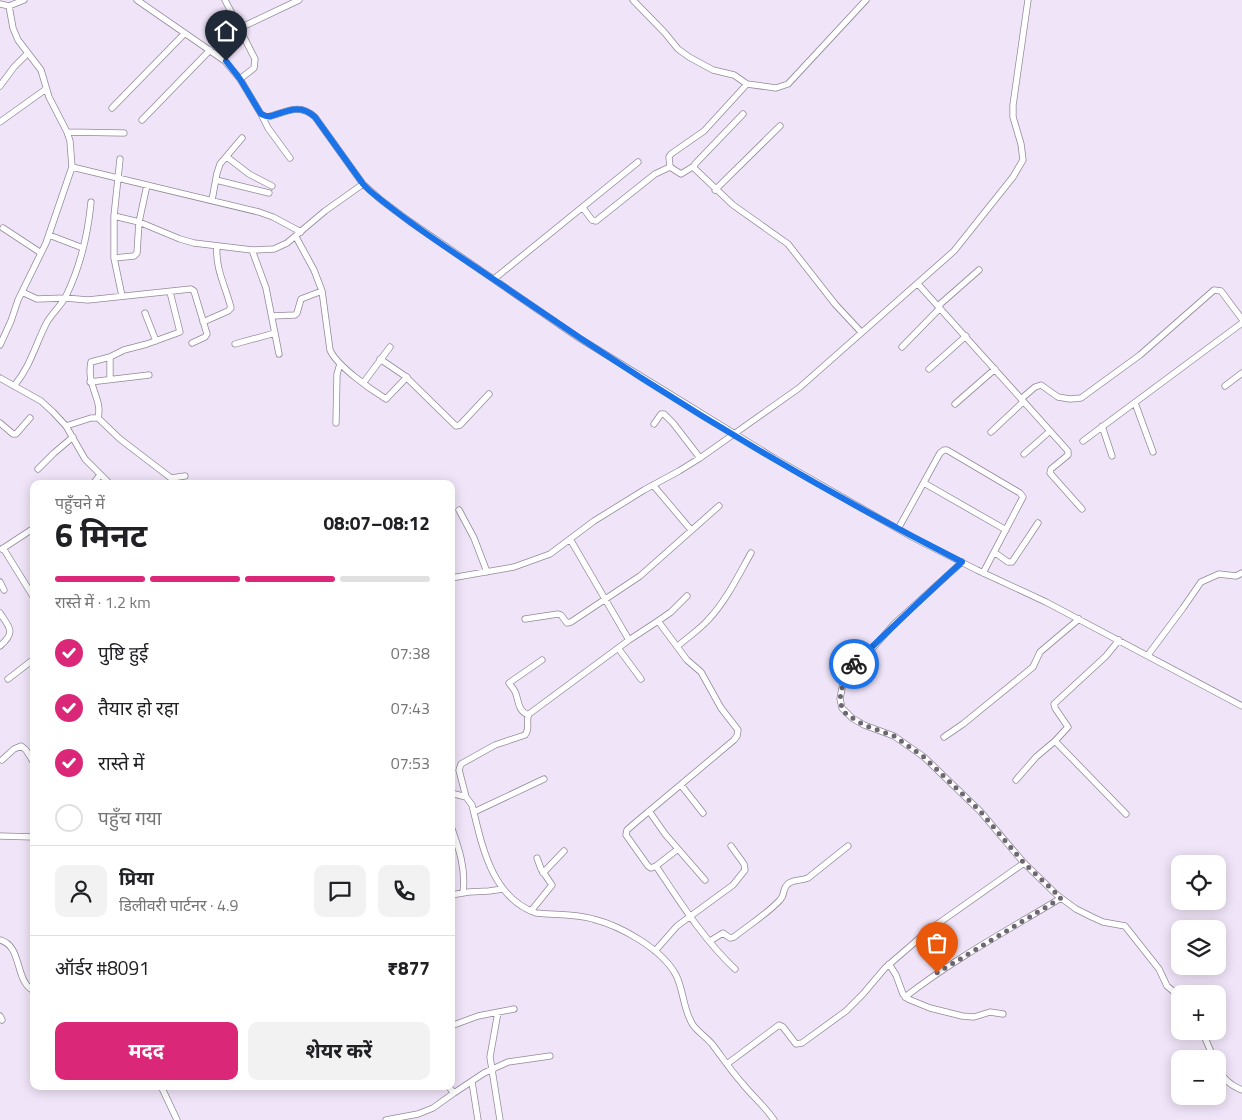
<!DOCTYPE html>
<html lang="hi">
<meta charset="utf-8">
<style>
:root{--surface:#fff;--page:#f2f2f2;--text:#202124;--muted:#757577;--line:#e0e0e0;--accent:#db2777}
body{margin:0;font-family:"Titillium Web","Noto Sans Devanagari",sans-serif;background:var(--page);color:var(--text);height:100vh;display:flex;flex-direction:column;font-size:19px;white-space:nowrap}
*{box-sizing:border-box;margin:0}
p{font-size:16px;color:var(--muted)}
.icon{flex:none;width:28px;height:28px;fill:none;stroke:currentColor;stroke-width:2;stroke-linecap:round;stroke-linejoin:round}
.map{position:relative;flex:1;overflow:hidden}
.details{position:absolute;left:30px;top:480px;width:425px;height:610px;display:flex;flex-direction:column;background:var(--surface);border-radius:10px;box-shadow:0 2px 12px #0003}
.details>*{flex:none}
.controls{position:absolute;left:1171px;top:855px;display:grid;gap:10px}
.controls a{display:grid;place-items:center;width:55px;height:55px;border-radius:10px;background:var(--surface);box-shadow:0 2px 12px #0003;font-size:25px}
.pin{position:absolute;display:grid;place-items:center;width:42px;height:42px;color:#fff;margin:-51px -21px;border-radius:50% 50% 50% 0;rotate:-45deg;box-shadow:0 0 5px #0007}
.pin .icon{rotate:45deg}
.courier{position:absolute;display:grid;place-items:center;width:50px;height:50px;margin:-25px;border:4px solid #1a73e8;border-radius:50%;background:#fff;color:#222;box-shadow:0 1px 6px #0007}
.head em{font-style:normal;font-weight:700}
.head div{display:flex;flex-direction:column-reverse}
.head{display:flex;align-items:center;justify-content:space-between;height:85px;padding:0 25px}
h1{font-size:32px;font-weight:700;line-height:38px}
.bar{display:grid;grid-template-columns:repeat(4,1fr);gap:8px 5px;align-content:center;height:60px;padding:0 25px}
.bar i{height:6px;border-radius:4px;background:var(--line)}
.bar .selected{background:var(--accent)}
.bar p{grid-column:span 4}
.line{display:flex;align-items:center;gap:12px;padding:0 25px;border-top:1px solid var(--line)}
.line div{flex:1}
.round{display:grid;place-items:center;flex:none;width:52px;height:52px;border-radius:10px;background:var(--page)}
ol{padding:0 25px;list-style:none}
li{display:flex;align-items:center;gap:15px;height:55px}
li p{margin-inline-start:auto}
li .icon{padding:5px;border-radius:50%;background:var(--accent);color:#fff;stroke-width:4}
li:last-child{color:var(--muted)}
li i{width:28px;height:28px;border:2px solid var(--line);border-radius:50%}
.primary-button{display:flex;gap:10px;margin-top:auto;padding:10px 25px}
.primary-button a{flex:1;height:58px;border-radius:10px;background:var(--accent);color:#fff;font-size:20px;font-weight:700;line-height:58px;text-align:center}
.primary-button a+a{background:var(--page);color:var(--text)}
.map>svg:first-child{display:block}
</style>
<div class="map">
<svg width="1242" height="1120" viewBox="0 0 1242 1120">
<rect width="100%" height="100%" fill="#f0e4f8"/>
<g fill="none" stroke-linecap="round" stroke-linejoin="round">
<g stroke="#93899a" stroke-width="7">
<path id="minor" d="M137 0 225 61 240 79 261 114 266 117 271 116C288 111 300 103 315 117L363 184 381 200 409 221 579 338 774 458 912 537 977 570 1046 602 1242 706
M225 0 255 59 254 68 240 79
M633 0 665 33 678 49 689 57 713 70 734 75 747 84 776 88 788 84 866 0
M0 4 9 6 24 0
M240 28 299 0
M0 86 14 67 28 53
M112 108 185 33
M261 114 268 128 290 158
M743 114 695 164 694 168 733 205 788 244 835 304 861 332
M142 120 210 50
M0 122 46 89
M67 132 124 133
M227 157 249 174 272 186
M120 159 114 216V258L122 296
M72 167 259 212 273 217 301 232
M670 167 669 157 671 154 704 131 747 84
M216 180 269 193
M715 190 780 126
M212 200 217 173 220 164 242 138
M583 208 592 220 596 221 655 174 670 167 681 174 694 166
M114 216 139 222 180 239 194 243 252 250 274 249 287 243 325 211 363 184
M3 228 41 253
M49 235 83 248
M296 237 314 270 322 291 330 350C337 366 370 389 386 399L407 377
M252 250 266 288 279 354
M114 258 134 256 137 253 139 222 147 185
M494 279 638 162
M918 284 1068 451V455L1051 469 1050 473 1082 509
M22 292 37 299 65 298 88 300 191 289 194 291 207 334 205 337 192 343
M938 306 979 270
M145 313 156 341
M272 316 295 315 297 313 301 299 322 291
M203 322 228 311 231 308C226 287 215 269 217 246
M235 344 275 333
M0 345 11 321 18 300 46 243 72 167 70 141 67 132 49 97 41 70 18 40 13 28 9 6
M902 347 940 308
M380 359 405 376 456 426 460 425 489 394
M929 369 966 336
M0 378 41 401 53 412 66 426 85 459 110 484
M110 379V357
M90 382 149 375
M364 382 390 347
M14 386C30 367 35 346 46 324 51 314 61 306 66 296 80 267 88 234 91 202
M1225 386 1242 373
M1021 399 1035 387 1041 385 1058 397 1070 399 1081 398 1140 355 1214 290 1221 291 1242 319
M1135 403 1153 452
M955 404 995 369
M98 418C103 399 86 386 91 362L110 357 124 350 147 344 180 332 170 292
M0 423 13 434H16L30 418
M336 423 337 374 340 364
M654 424 661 414H664L673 423 700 458
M66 426 91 418H98L120 439 171 478 185 476
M1102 426 1112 456
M991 432 1023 402
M1083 441 1242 323
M1024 454 1050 431
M38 469 54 453 73 437
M924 483 1006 530
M93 484 100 475
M653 485 691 530
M459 510 474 538 487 572
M898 529 940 453 944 450H947L1020 493 1023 497 983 573
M570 539 629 640 658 621 687 660 701 672 721 708 738 730 737 736 734 740 635 823 627 830 626 835 648 866 651 868 656 866C680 902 704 940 735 969
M3 548 34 598
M2 549 34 528
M994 552 1008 562H1012L1038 523
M962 562 894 624 871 650 853 666 846 675 843 683 840 699 842 708 852 718 864 725 894 736 924 757 980 811 1024 863 1057 895 1076 909 1092 917 1103 922 1125 926 1159 969 1167 986 1180 997
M451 578 514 567 550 554 594 521 644 490 679 471 700 458 799 388 954 251 1013 177 1023 160 1021 144 1013 117V105L1028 0
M0 582 4 590
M0 613C10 628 16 632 0 646
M525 619 558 614 561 615 567 623 571 622 640 576 719 506
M658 621 671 612 687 596
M1119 640 1106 656 1054 704 1055 708 1068 727 1055 741 1126 814
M678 646C688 637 699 630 708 620 726 601 738 576 751 553
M618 648 641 679
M1148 655 1183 608 1201 582 1219 574 1236 576 1242 573
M8 679 34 659
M528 715C518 710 519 703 516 694 515 690 511 686 509 683L542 660
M944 737 963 724 1033 667 1040 652 1079 619
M2 760 14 749 21 746 26 750 34 763
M1016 780 1036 757 1055 741
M681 785 703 813
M451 793 466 797 472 805C482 845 491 897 536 913 555 915 575 914 593 919 621 926 662 949 676 975 684 991 683 1010 693 1025 698 1032 706 1037 712 1044 722 1057 731 1071 742 1083 752 1096 765 1106 774 1120
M466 797 459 770 461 764 495 745 525 735C531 728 525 720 529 714L629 640
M649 811 665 834 705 880
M474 812 544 779
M451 826C459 849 466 868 463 893
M0 836 34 837
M656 866 678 849
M543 873 564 851
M451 895 469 892 489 891 503 889
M531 911 552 885 541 869 537 858
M0 940C23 946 14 981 34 991
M710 941 723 933 730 938 734 937C749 925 767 914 780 900 786 894 781 889 789 883 796 879 801 881 808 878L848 846
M655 951 677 926 733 885 745 870 744 864 731 846
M889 964 896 975 903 994 908 999 930 1008 962 1016 974 1017 990 1012 1003 1014
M905 997C954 959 1008 930 1061 898
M498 1012 490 1057 500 1120
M0 1016 2 1020
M451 1026 478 1016 514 1009
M1202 1031 1214 1059
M727 1064 779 1025 783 1027 796 1044 802 1043 846 1011 863 994 885 968 929 930 1024 863
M1218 1067C1223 1079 1230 1085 1242 1090
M472 1082 478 1120
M161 1086 177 1120
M448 1086 454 1093 484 1073 508 1062 550 1056
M386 1120 418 1114 433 1108 454 1093"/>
</g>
<use href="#minor" stroke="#fff" stroke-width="5.5"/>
</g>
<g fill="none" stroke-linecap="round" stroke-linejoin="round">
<path stroke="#6d6772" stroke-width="5" stroke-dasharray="0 9" d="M854 664 846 675 843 683 840 699 842 708 846 714 864 725 894 736 924 757 980 811 1024 863 1061 898 937 973"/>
<path stroke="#1a73e8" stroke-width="6" d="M226 61 240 79 261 114 266 116H271C288 111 300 103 315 117L363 184 370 191C417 230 469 262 518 296 660 394 809 484 962 562 925 595 890 630 854 664"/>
</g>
</svg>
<div class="controls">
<a><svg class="icon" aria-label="locate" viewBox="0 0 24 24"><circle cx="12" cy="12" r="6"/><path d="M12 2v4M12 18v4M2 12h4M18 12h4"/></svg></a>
<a><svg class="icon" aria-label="layers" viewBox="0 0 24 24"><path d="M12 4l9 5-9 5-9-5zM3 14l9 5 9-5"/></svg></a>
<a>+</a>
<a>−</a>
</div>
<div class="pin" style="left:937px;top:973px;background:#ea580c"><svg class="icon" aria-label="bag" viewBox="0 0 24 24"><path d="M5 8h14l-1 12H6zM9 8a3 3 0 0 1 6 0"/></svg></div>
<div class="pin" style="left:226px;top:61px;background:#1f2937"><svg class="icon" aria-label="home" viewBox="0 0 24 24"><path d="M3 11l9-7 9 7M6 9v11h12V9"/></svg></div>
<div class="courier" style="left:854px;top:664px"><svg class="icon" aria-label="bike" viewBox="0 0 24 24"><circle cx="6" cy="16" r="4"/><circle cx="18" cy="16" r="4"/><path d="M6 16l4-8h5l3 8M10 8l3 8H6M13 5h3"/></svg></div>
<section class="details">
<div class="head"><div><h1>6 मिनट</h1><p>पहुँचने में</p></div><em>08:07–08:12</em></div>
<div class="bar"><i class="selected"></i><i class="selected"></i><i class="selected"></i><i></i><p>रास्ते में · 1.2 km</p></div>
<ol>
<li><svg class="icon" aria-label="check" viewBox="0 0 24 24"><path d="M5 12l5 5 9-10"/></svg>पुष्टि हुई<p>07:38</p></li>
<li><svg class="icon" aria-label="check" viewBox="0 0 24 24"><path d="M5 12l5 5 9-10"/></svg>तैयार हो रहा<p>07:43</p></li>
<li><svg class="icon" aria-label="check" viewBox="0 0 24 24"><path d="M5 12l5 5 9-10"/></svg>रास्ते में<p>07:53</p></li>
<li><i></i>पहुँच गया</li>
</ol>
<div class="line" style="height:90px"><a class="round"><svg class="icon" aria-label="person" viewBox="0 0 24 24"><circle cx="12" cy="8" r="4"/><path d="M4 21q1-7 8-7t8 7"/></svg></a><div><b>प्रिया</b><p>डिलीवरी पार्टनर · 4.9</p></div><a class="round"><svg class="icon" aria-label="chat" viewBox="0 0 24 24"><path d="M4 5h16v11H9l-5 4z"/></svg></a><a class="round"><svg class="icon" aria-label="phone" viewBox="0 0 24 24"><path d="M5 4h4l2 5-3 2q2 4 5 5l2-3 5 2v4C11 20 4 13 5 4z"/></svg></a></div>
<div class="line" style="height:65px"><div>ऑर्डर #8091</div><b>₹877</b></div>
<div class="primary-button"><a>मदद</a><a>शेयर करें</a></div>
</section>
</div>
